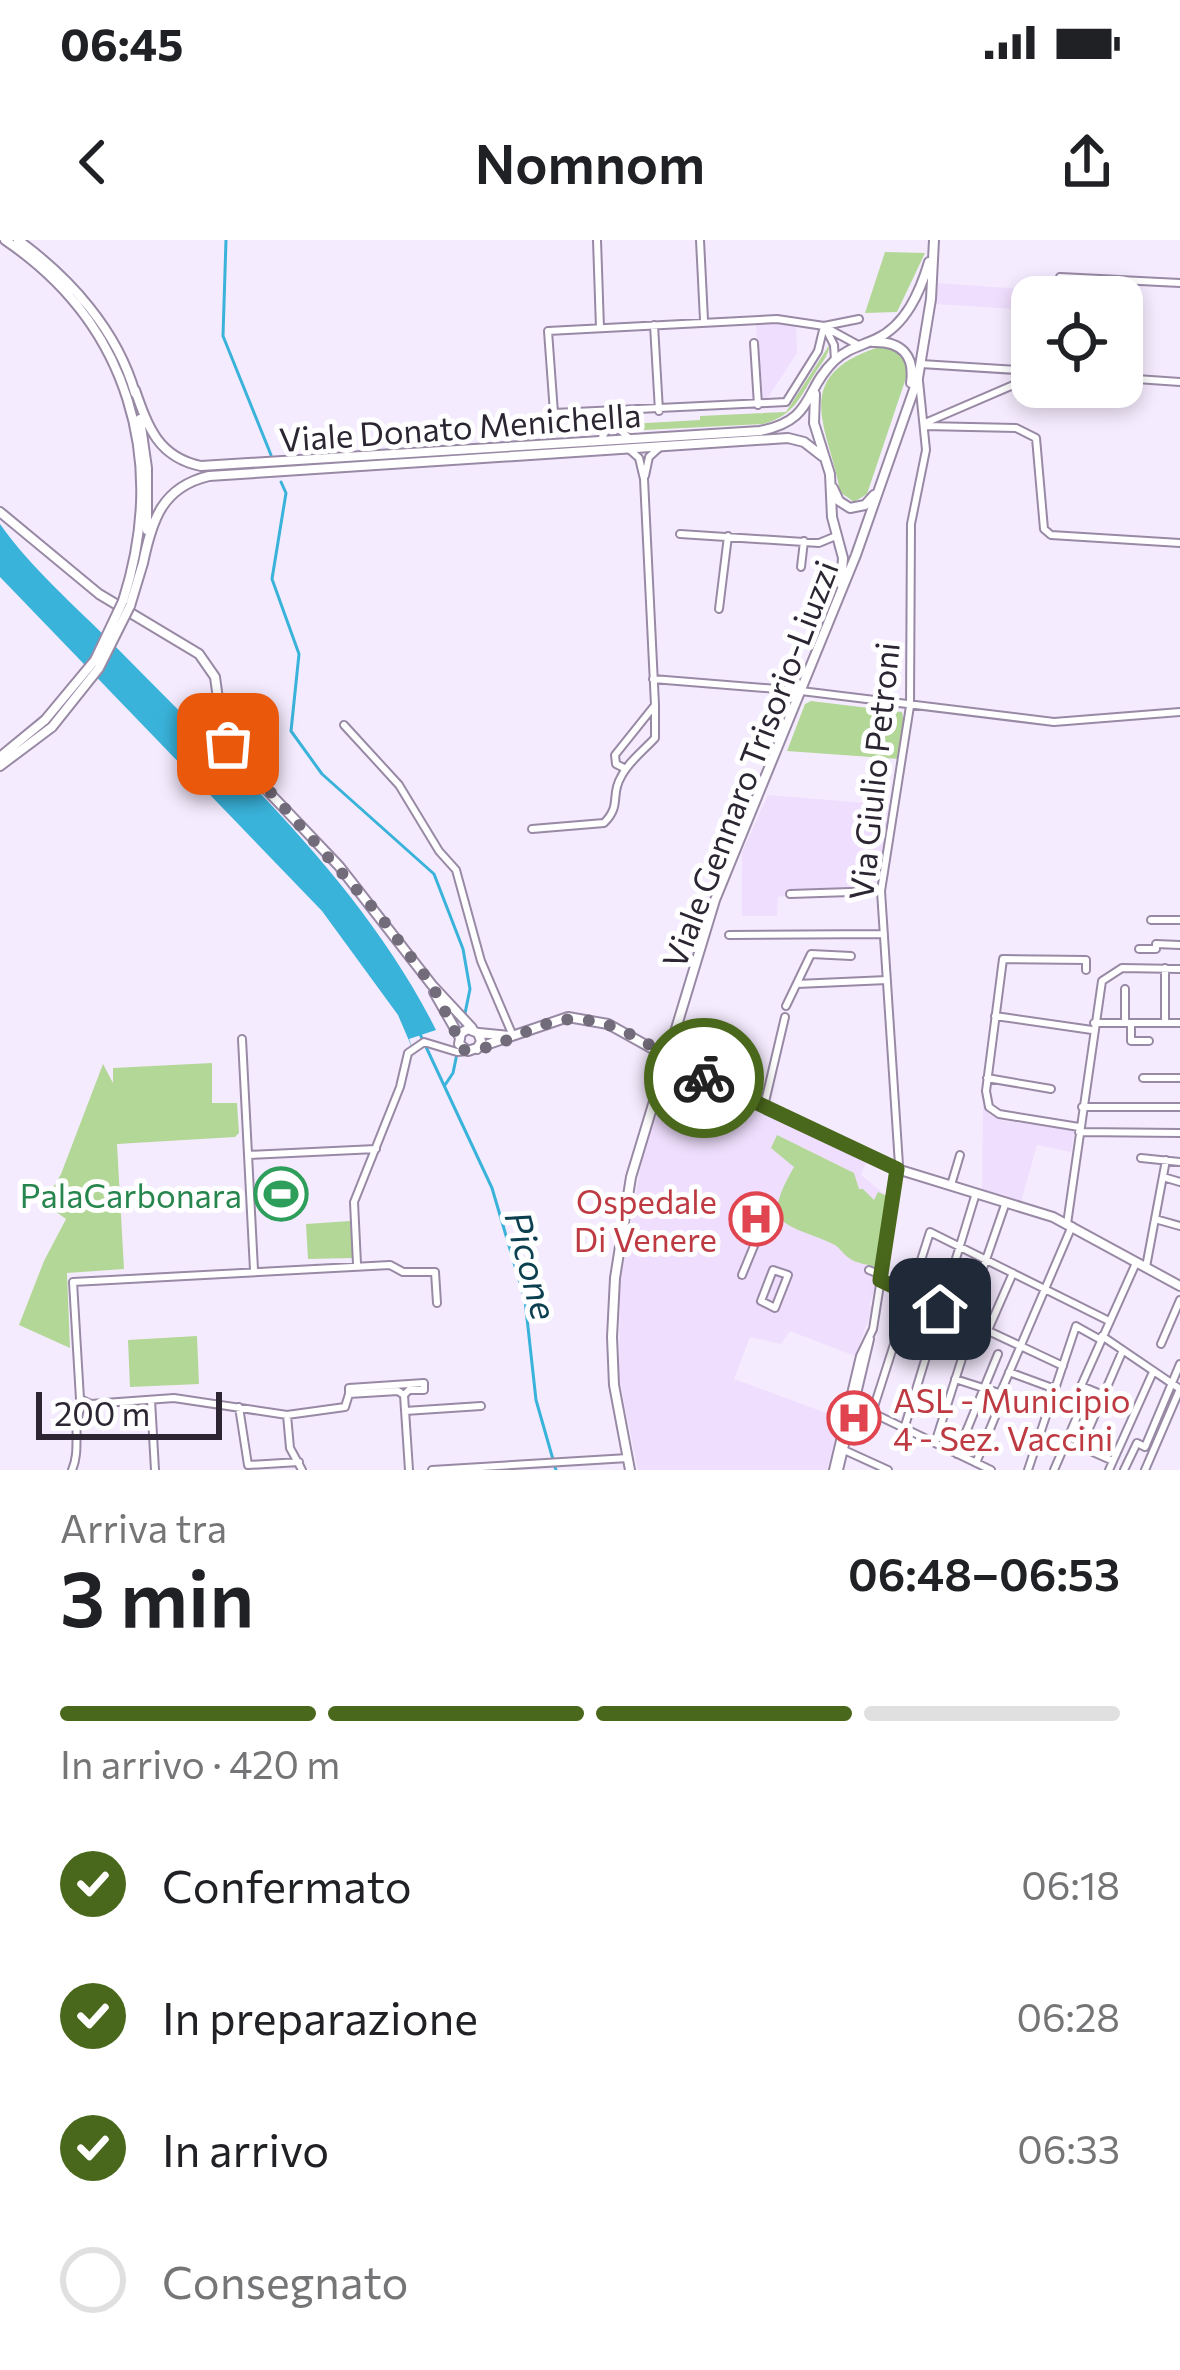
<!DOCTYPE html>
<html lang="it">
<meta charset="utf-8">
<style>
:root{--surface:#fff;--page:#f6f6f6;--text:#202124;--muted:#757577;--line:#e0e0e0;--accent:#4a681c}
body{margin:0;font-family:Commissioner,sans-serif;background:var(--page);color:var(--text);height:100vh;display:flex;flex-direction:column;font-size:45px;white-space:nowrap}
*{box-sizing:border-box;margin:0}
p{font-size:39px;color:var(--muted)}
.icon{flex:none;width:66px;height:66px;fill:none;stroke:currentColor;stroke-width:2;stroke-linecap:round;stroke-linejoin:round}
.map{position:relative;height:1230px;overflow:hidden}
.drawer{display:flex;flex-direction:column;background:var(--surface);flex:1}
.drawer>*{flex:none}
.buttons{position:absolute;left:1011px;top:36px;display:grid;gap:24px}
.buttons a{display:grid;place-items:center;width:132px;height:132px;border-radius:24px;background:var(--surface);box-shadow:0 6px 18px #0003;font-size:60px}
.scale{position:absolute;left:36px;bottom:30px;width:186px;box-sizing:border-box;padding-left:12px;border:6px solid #2c2632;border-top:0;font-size:33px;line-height:42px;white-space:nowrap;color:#2c2632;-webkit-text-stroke:9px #fff;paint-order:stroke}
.pin{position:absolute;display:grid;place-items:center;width:102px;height:102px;color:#fff;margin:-51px;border-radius:24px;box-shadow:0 6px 18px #0006}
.courier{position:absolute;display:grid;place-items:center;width:120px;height:120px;margin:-60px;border:9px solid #4a681c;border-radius:50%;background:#fff;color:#222;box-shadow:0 3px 15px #0007}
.summary em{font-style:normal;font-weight:600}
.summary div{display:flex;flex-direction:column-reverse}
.summary{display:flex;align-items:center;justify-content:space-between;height:204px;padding:0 60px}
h1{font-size:78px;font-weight:600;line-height:90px}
.bar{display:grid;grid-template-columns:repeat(4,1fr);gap:18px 12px;align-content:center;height:144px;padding:0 60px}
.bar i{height:15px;border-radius:9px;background:var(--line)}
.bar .active{background:var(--accent)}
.bar p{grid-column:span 4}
ol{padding:0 60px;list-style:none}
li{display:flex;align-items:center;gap:36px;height:132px}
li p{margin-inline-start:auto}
li .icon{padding:12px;border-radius:50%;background:var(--accent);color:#fff;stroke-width:4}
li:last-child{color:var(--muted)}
li i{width:66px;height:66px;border:6px solid var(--line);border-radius:50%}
.status{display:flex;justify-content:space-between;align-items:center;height:84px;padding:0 60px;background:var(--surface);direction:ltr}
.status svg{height:33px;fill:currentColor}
header{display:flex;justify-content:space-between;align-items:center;height:156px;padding:0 60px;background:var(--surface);font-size:54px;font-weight:600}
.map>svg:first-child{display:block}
</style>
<div class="status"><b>06:45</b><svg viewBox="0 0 49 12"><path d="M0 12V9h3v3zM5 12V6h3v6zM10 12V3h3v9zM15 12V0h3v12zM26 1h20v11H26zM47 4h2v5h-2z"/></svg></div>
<header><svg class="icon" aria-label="back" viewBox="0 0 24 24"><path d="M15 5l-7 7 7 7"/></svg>Nomnom<svg class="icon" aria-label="share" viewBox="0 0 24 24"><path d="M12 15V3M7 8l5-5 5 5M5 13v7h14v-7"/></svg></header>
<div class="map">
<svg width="1180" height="1230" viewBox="0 0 1180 1230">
<rect width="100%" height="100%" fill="#f5ebfe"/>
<path fill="#efdefd" d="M938 43 1050 51V57H1032V70L936 64Z
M772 81 796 84 797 113 767 159 760 160 756 83Z
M768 555 892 565 879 648 786 651 785 656 778 657 777 676H742V612Z
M679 832 867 920 861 935 887 956 878 1039 869 1065 873 1067 855 1116 790 1091 781 1104 750 1097 734 1139 840 1178 827 1230H638L619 1138 620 1042 643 914 667 844Z
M983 865 990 875 1003 881 1075 888 1071 912 1037 905 1021 962 982 951Z"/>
<path fill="#b3d797" d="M885 12 925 13 897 72 865 73Z
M830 104C828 116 824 120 817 130 800 156 796 175 763 184L624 191 628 180 629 184 700 180V176L786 172Z
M876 108C895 106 908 115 907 135L867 254 854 262 840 252C831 192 787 138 876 108Z
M811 461 902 472 904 482 899 519 787 511 805 464Z
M212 823V863H237L239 893 235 897 117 904 124 1029 67 1033 70 1108 19 1085 44 1021 66 979 44 963 61 934 103 824 113 843V828Z
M777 895 854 933 859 949H863L874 960 878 952 887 956 877 1027C869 1025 855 1023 849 1018 843 1014 840 1008 835 1005 786 982 758 989 794 927L771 908Z
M350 981 353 1018 308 1019 306 984Z
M197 1096 199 1144 130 1147 128 1100Z"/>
<path fill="#3ab3db" d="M0 284C31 328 75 366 113 404 229 523 361 640 436 790L409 799 416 817 398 775 322 671 0 337Z"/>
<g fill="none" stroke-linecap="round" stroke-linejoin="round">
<path stroke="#3ab3db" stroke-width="3" d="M226 0 223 96 271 215
M281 242 286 253 272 339 299 414 291 491 322 534 434 634 463 709 470 749 462 788
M420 794 492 948 525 1060 536 1160 556 1230
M445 845 453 833 459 804"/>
<g stroke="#9889a5" stroke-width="10">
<path id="street" d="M597 0 600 88
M700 0 704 80
M1060 37 1180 43
M654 85 659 171
M824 86 818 111 786 162 554 173 548 91 777 79 824 86 859 79
M825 87 858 105
M826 89 834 105 835 120
M754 103 758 165
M921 124 1032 131
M1122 138 1180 142
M627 173 620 180 619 189 629 198
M601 175 608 188 601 199
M925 183 1032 137
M925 186 1016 188 1036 198 1044 289 1051 295 1180 303
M630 210 639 218 644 239 655 465
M645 236 649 217 660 207
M680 294 819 303 836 296
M801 327 804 301
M719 369 728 296
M653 439 801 451 1054 482 1180 472
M344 485 399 545 439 611 456 630 481 721 513 796
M532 589 604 583C622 565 610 555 621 537 628 522 644 510 655 498V465L615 515 616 524 626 529
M790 654 881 651
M1151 680H1180
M729 695 884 694
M1139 709H1156V704L1180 705
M797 744 887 740
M1125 749V783
M786 766 811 714 851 716
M995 776 1092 790
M1094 783H1180
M1131 783V801H1149
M1165 783V728
M242 799 254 1030
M987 838 1051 849
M1143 838H1180
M764 866 785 777
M1082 867H1180
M1079 887 999 874 989 867 986 851 1003 719 1086 720V730
M1079 892 1180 893
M248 915 376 909
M1141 918 1180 922
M1163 937 1180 942
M951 945 960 915
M1155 979 1180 986
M1067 984 1102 741 1122 728 1180 729
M357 1024 354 962 400 847 408 813 424 802 457 812 468 811
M1146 1027 1166 920
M773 1030 788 1035 775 1068 761 1061Z
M869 1030 881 1035
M742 1035 763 984
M880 1040 1063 1126
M965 1080 1006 962
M988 1090 1013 1033
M1102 1096 1180 1149 1145 1230
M1161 1104 1180 1060
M1009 1132 1055 1149
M955 1139 1049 1169
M424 1143V1150H409L404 1155 398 1151 349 1154V1148Z
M1000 1154 1072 986
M404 1155 409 1230
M1103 1155 1081 1146 1136 1023
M151 1160 155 1230
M854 1164 991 1230
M239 1167 248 1225 299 1222
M405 1171 481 1166
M872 1173 930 992 1109 1081
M287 1175 345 1167 349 1154
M904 1189 976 953
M1087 1193 1123 1110
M935 1203 973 1084
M1077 1205 1113 1221
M844 1210 888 1230
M957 1214 998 1114
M976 1223 1004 1155
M72 1230C82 1207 70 1184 84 1162
M302 1230 290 1208 287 1175 174 1158 91 1164 80 1159 73 1042 390 1025 403 1032H435L437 1063
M432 1230 628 1218
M833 1230 860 1116 873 1089 899 925 881 651 910 466 911 284 926 210 919 141
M839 1230 870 1099
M1028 1230 1076 1086 1101 1100
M1054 1230 1089 1149
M1109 1230 1153 1132
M1124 1230 1137 1203 1145 1207 1180 1124"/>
</g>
<g stroke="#9889a5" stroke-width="12">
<path id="secondary" d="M5 0C129 84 168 220 123 361
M18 0C70 38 117 90 135 153
M873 102C901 101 915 115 911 143
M135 150C148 187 158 217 201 226L760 191C815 180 803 151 834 121 846 109 861 106 876 99 906 85 920 52 929 22
M815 154 814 183 830 234 832 277 843 318 841 344
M140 179 147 228V290
M833 248 839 261 850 268 865 265 874 255
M0 272 99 354 199 414 215 437 222 488 241 523 339 626 432 745 472 788
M143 323C152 280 162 247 209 236L788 198 804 202 822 216
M130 366 143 323
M0 517 45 480
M0 526 52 487
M434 752 459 796
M479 793 511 796
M477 809 481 801 478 793 468 789 461 793 459 804 468 811 568 777 608 784 716 844 897 929 1053 977 1180 1046
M630 1230 614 1145 612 1097 615 1038 631 937 715 660 856 315 918 138 931 59 934 0"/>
</g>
<use href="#street" stroke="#fff" stroke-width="6"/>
<use href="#secondary" stroke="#fff" stroke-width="8"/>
<g stroke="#9889a5" stroke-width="12" stroke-linecap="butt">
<path id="secondary-bridge" d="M45 480 95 420 123 361
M52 487 99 428 130 366"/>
</g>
<use href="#secondary-bridge" stroke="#fff" stroke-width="8"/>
</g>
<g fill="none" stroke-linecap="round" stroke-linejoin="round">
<path stroke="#726b79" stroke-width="12" stroke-dasharray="0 21.6" d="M228 504 380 676 432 745 464 810C491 811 518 794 543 785 603 763 654 810 704 838"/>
<path stroke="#4a681c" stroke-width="15" d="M704 838 897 929 880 1040 940 1069"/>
</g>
<defs>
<g id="stadium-ring" transform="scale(2.7)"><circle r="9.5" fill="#fff" stroke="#2e9e5b" stroke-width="1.5"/><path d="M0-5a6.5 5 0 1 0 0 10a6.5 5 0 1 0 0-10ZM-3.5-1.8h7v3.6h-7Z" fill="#2e9e5b"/></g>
<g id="hospital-ring" transform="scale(2.7)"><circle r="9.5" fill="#fff" stroke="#e0444e" stroke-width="1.5"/><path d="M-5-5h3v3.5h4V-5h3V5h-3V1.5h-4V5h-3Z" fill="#e0444e"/></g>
</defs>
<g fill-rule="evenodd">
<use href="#stadium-ring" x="281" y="954"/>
<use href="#hospital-ring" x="756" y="979"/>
<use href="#hospital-ring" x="854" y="1178"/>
</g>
<g text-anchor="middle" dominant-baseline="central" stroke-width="10" stroke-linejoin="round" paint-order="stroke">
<g font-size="33" fill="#2c2632" stroke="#fff">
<text transform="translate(460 186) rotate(-4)">Viale Donato Menichella</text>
<text transform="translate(749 524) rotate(-69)">Viale Gennaro Trisorio-Liuzzi</text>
<text transform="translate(873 531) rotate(-84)">Via Giulio Petroni</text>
</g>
<g font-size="33" fill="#27864d" stroke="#fff" text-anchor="end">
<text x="242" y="954">PalaCarbonara</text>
</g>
<g font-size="33" fill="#be3a42" stroke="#fff" text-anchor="end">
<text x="717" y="960">Ospedale<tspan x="717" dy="38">Di Venere</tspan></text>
<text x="893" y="1159" text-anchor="start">ASL - Municipio<tspan x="893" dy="38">4 - Sez. Vaccini</tspan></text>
</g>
<g font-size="36" font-style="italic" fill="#0c4051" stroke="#fff">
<text transform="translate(533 1025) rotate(75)">Picone</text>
</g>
</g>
</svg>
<div class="buttons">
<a><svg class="icon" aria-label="locate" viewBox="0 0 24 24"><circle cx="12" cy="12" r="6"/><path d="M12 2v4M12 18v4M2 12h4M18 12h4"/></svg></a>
</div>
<div class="scale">200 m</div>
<div class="pin" style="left:228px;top:504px;background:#ea580c"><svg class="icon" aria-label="bag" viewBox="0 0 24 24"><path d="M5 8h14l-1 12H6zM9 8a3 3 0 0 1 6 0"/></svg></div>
<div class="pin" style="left:940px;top:1069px;background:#1f2937"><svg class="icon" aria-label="home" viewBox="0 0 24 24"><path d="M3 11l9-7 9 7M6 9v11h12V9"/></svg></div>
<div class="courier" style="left:704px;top:838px"><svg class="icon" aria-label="bike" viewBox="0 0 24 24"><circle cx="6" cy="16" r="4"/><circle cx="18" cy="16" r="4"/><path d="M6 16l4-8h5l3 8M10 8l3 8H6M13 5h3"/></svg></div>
</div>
<section class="drawer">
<div class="summary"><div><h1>3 min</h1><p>Arriva tra</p></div><em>06:48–06:53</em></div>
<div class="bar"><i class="active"></i><i class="active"></i><i class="active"></i><i></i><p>In arrivo · 420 m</p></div>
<ol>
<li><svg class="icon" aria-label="check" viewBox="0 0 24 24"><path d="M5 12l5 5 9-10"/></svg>Confermato<p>06:18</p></li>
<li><svg class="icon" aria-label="check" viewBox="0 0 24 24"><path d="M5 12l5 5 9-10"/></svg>In preparazione<p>06:28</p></li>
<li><svg class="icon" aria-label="check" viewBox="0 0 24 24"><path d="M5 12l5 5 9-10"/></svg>In arrivo<p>06:33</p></li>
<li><i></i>Consegnato</li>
</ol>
</section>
